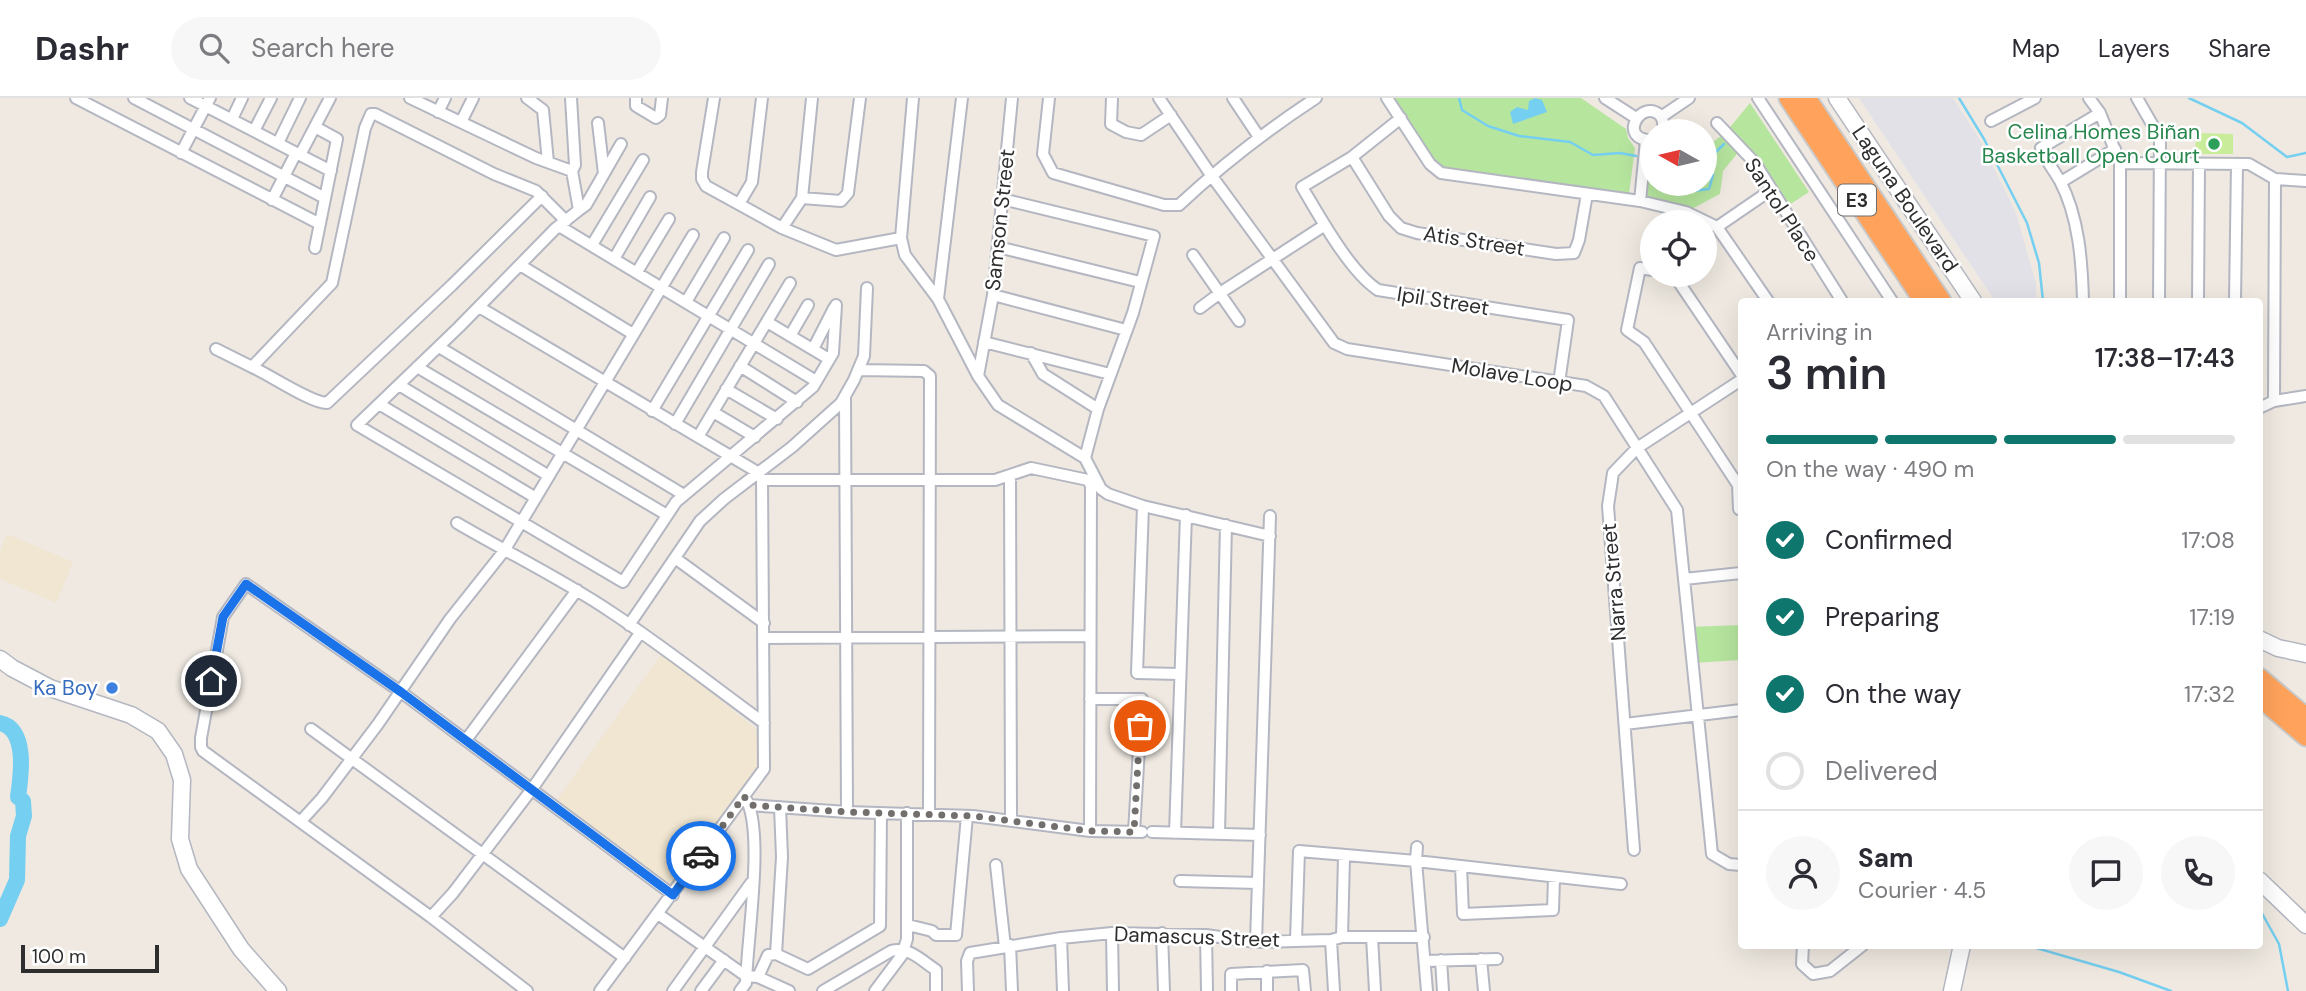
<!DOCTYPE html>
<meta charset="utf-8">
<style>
:root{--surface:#fff;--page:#f7f7f7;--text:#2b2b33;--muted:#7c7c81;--line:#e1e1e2;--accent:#0f766e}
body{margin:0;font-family:"DM Sans",sans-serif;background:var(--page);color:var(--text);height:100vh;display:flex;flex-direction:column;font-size:26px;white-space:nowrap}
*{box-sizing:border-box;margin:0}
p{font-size:23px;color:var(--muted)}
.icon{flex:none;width:38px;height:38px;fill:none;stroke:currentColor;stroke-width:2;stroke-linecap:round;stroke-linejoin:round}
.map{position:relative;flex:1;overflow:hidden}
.panel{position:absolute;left:1738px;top:200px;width:525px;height:651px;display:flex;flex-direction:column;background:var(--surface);border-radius:7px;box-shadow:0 7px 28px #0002}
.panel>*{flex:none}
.needle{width:46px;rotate:278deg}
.tools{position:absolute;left:1640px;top:21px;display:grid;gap:14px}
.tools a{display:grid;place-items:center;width:77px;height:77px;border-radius:50%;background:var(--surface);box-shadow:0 7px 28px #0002;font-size:35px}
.scale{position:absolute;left:21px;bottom:18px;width:138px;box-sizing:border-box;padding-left:7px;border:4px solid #2e2e2e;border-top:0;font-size:19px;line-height:24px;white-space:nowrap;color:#2e2e2e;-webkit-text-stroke:5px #fff;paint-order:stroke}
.pin{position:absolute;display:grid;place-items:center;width:60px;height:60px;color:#fff;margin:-30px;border:4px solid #fff;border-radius:50%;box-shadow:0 2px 7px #0007}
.courier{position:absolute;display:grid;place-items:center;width:70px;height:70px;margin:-35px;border:5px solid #1a73e8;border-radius:50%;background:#fff;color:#222;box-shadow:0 2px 9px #0007}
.summary em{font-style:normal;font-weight:600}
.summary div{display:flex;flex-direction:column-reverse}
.summary{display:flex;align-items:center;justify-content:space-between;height:119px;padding:0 28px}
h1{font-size:46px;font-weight:600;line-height:52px}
.bar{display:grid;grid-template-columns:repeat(4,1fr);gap:10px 7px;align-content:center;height:84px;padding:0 28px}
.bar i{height:9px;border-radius:5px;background:var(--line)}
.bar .active{background:var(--accent)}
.bar p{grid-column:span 4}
.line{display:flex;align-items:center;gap:18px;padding:0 28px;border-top:2px solid var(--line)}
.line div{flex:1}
.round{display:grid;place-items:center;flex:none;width:74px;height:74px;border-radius:37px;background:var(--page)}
ol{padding:0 28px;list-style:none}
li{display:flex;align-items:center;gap:21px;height:77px}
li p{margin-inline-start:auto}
li .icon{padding:7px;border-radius:50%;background:var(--accent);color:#fff;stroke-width:4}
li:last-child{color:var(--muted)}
li i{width:38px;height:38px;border:4px solid var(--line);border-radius:50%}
header{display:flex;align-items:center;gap:42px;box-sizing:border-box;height:98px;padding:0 35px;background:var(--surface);border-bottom:2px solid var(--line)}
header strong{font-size:33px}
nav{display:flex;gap:38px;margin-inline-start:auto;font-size:24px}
.search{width:490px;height:63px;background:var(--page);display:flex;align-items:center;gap:18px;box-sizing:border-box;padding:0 24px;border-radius:38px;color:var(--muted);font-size:26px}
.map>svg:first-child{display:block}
</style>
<header>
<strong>Dashr</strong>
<div class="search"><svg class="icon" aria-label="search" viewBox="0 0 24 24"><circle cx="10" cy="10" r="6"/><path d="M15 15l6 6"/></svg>Search here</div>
<nav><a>Map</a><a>Layers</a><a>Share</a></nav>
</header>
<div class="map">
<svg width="2306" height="893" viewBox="0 0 2306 893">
<rect width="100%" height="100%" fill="#efe9e1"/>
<path fill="#e3e1e8" d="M1859 0H1953L1980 42 2016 115 2036 185V203H1995Z"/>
<path fill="#f0e6d1" d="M7 436 73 464 56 505 0 481V454Z
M662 555 757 632V671L670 787 556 703Z"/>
<path fill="#b6e59e" d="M1389 0H1581L1626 31 1628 40 1635 50 1629 96 1622 99 1442 73 1432 65Z
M1750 5 1809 94 1783 111 1741 51 1723 73 1720 96 1686 114 1640 103 1646 42H1652V86H1704L1705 50 1726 34Z
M1741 527V562L1692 565 1689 529Z"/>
<path fill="#c9ec9a" d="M2196 35 2233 36V56H2195Z"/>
<path fill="#75cff0" d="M1535 0 1542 2 1547 14 1513 26 1510 14 1517 9 1528 12 1529 3Z"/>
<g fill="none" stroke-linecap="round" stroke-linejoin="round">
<path stroke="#75cff0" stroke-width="2.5" d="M1459 0 1462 12 1488 28 1519 38 1570 44 1593 57 1620 55 1636 58
M1959 0 1984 41 2027 125 2039 165 2043 203
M2189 0 2242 25 2287 59 2306 55
M1651 61H1652
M1680 86 1685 94 1709 91 1713 77 1706 64 1724 46
M2259 810 2279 846 2288 893
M2026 847 2119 874 2171 893"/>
<path stroke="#75cff0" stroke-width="16" d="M0 625C28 631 21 678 18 699L23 703 24 718 18 738 17 782 0 821"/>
<g stroke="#b4b7c1" stroke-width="14">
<path id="minor" d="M76 0 320 126
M134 0 325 100
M190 0 331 73
M410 0 536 60 572 73 579 112 555 131 459 229 357 327 623 484 676 404 813 289 833 255 836 207
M527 0 543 12 548 64
M571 0 575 67 572 73
M636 0V8L656 20 660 17 662 0
M714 0 702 74V81L706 88 782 130 836 152 901 140
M913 0 901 140 905 157 938 201 978 278 998 307 1085 360 1101 391 1108 396 1143 408 1270 438
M1049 0 1043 56 1053 75 1164 107H1179C1222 67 1267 32 1316 0
M1112 0 1111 26 1126 34 1141 37 1171 17
M1159 0 1211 77 1334 245 1347 251 1586 288 1604 298 1677 412 1712 756 1729 766 1741 767
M1233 0 1259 39
M1387 0 1430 66 1441 75 1640 103 1686 114 1717 129 1768 203
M1605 0 1636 20
M1758 0 1892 203
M2089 0 2100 15 2120 65V203
M2137 0 2160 40 2159 203
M438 14 445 0
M1661 19 1689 0
M1401 20 1352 59 1302 89C1320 119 1350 174 1378 192L1568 222 1559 285
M232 21 242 0
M1991 23 2035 0
M461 24 473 0
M598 25 604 76
M1717 25 1755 65 1842 203
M254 33 271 0
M1652 42C1617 43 1640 0 1660 17 1664 22 1664 27 1663 33
M278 45 300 0
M181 55 210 0
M300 57 330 0
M1352 59 1389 118 1401 130 1417 135 1556 156 1574 155 1579 142 1587 96
M2120 65 2249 66 2275 81 2306 83
M2061 84 2115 51
M542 98 452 187 327 305C311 305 270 277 252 269L332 185 365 30 371 16H375L494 76 536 93 566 123
M802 100 841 103 848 95 860 0
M1002 101 1154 138 1133 215 1098 311 1085 360
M272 102 296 55
M1640 103 1646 42
M739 106 752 84 762 0
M579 112 586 107 621 46
M559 128 816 283
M1717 129 1771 92
M782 130 802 100 812 0
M592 147 643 62
M998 149 1140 184
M315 150 337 41 315 29
M1193 157 1239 223
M614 161 650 99
M520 167 633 236
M1652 172 1640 170 1627 232 1644 244 1738 387 1739 411 1741 410
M637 174 669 121
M1671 177H1674L1741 276
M993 197 1126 232
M938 201 962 0
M2083 203C2082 164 2079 119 2060 83 2054 72 2045 62 2041 50L2100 15
M2198 203 2199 67
M2235 203 2237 66
M686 204 724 140
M479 209 759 375 762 382 764 671 600 893
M1200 210 1220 195 1325 127
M767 224 829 261
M790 238 808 207
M984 244 1110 276
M439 249 684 397
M216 251 252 269
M813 251 834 210
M1031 255 1043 276 1098 311
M740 268 797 304
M417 269 667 417
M858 272 924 273 930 278 929 716
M978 278 993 197 1012 0
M399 287 549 378
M726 291 777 321
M845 298 847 714
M2274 303 2275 81
M379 306 536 400
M2259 310 2274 303 2306 298
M652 313 748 152
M713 314 755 339
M675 326 769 166
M698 339 790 185
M1010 377 1011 723
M762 382H995L1031 370 1088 382 1091 388 1090 733
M1143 408 1137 575 1179 576
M457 425C508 455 562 481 611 514 663 548 713 588 764 625
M675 460 764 525
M1684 481 1741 475
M629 527 700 423 724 401 792 349 841 305 854 282 864 258 867 190
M764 540 1090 538
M1090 601H1142L1134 734
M1625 626 1741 612
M311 631 625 860
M466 642 577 492
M749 707 847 714 973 718 1090 733 1142 734
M301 723 322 700 378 626 450 521 504 453 693 137
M1152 734 1260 737
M1175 735 1186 417
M1219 736 1226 427
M1417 749 1416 763 1427 893
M1634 752 1608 408 1613 375 1637 350 1741 282
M996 767 1005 849
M1461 768 1463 816 1553 812 1554 780
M1180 783 1258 785
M658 816 746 878 758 879 789 893
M431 819 453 795 532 691 640 535
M908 827 932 833 936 837H956L967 718
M1112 835 1113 893
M1162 835 1164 893
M1206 837 1207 893
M1342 839 1344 759
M1372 839 1375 893
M1061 840 1063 893
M1296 842 1299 753 1416 763 1621 786
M1331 842 1334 893
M1256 844 1270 418
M1010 847 1012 893
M1803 847 1802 866 1813 876 1830 873 1863 847
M776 856 782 759 780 709
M1481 861 1484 893
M1441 862 1443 893
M1425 863 1497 861
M1267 873V893
M758 879 768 857 776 856 808 871 880 828 881 715
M527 893 431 819 203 653 201 649V640L223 519 246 486 401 594 673 797
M673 893 751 785
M701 893 724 862
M740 893 746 885C747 842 764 738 747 703
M823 893 891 853C909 848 922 863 936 872V893
M875 893 902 857 907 841V715
M968 893 967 863 970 855 1061 840 1112 835 1206 837 1256 844 1331 842 1342 839H1424
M1231 893V876L1303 872 1305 893"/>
</g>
<g stroke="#b4b7c1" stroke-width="19">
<path id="secondary" d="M1837 0 1973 203
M2259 541 2278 550 2306 556
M0 561 12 570 50 590 131 617 158 633 174 656 182 682 180 741 189 771 241 851 278 893
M2259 782 2306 827
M1952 893 1962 847"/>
</g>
<g stroke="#c9c9c9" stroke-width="23">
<path id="motorway" d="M1789 0 1924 203
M1806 0 1941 203
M2259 580 2306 620
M2259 598 2306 638"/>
</g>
<use href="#minor" stroke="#fff" stroke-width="10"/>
<use href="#secondary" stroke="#fff" stroke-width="16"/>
<use href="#motorway" stroke="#ffa35c" stroke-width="19"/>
</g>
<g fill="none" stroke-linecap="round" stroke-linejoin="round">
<path stroke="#726f6d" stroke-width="7" stroke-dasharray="0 12.6" d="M701 758 744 698 749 707 847 714 973 718 1090 733 1134 734 1140 628"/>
<path stroke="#1a73e8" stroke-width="9" d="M211 583 223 519 246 486 401 594 673 797 701 758"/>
</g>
<circle fill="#2e9e5b" stroke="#fff" stroke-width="2.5" cx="2214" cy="46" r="7"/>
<circle fill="#3f7fe0" stroke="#fff" stroke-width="2.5" cx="112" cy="590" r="7"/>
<g text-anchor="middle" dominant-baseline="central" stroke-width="5" stroke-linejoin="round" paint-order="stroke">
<rect fill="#fff" stroke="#6d6d6d" stroke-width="2" x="1838" y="86.5" width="38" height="31" rx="5"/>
<g font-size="19" font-weight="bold" fill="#2e2e2e">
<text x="1857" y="102">E3</text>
</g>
<g font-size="21" fill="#27864d" stroke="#fff" text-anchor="end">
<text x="2200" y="34">Celina Homes Biñan<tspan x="2200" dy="24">Basketball Open Court</tspan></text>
</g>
<g font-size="21" fill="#2e2e2e" stroke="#fff">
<text transform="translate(1905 101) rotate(56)">Laguna Boulevard</text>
<text transform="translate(1782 112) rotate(57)">Santol Place</text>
<text transform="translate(1000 122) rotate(-84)">Samson Street</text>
<text transform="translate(1474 143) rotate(9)">Atis Street</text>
<text transform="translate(1443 203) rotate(9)">Ipil Street</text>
<text transform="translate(1512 277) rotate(9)">Molave Loop</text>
<text transform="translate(1614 484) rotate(-95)">Narra Street</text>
<text transform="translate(1197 839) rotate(2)">Damascus Street</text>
</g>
<g font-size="21" fill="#366cbe" stroke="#fff" text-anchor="end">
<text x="98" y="590">Ka Boy</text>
</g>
</g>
</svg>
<div class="tools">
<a><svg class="needle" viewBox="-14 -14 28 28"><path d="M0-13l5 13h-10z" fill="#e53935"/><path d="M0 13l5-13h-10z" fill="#7c7c81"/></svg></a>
<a><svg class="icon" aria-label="locate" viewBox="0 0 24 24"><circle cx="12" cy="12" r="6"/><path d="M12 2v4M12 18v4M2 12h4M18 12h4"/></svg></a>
</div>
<div class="scale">100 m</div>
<div class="pin" style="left:1140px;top:628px;background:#ea580c"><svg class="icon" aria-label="bag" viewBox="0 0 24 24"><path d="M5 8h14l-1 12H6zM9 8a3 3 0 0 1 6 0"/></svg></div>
<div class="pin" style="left:211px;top:583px;background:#1f2937"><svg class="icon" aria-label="home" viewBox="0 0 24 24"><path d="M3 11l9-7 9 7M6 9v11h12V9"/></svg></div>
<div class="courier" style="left:701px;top:758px"><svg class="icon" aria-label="car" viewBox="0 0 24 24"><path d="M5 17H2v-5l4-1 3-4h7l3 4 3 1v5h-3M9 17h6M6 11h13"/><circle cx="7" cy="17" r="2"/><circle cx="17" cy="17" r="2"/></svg></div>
<section class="panel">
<div class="summary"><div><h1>3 min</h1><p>Arriving in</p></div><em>17:38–17:43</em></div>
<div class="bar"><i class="active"></i><i class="active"></i><i class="active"></i><i></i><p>On the way · 490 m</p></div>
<ol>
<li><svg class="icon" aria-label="check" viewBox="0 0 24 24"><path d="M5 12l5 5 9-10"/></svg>Confirmed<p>17:08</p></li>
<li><svg class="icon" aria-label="check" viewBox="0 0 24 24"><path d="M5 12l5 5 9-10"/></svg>Preparing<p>17:19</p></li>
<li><svg class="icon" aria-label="check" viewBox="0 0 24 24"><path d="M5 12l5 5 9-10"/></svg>On the way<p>17:32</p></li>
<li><i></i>Delivered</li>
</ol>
<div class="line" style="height:126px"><a class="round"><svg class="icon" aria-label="person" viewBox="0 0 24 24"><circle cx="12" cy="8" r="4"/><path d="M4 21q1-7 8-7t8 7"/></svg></a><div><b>Sam</b><p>Courier · 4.5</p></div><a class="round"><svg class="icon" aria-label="chat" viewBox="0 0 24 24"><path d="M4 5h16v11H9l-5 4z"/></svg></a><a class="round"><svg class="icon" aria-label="phone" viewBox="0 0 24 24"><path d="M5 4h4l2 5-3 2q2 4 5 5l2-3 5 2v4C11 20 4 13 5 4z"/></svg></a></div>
</section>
</div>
